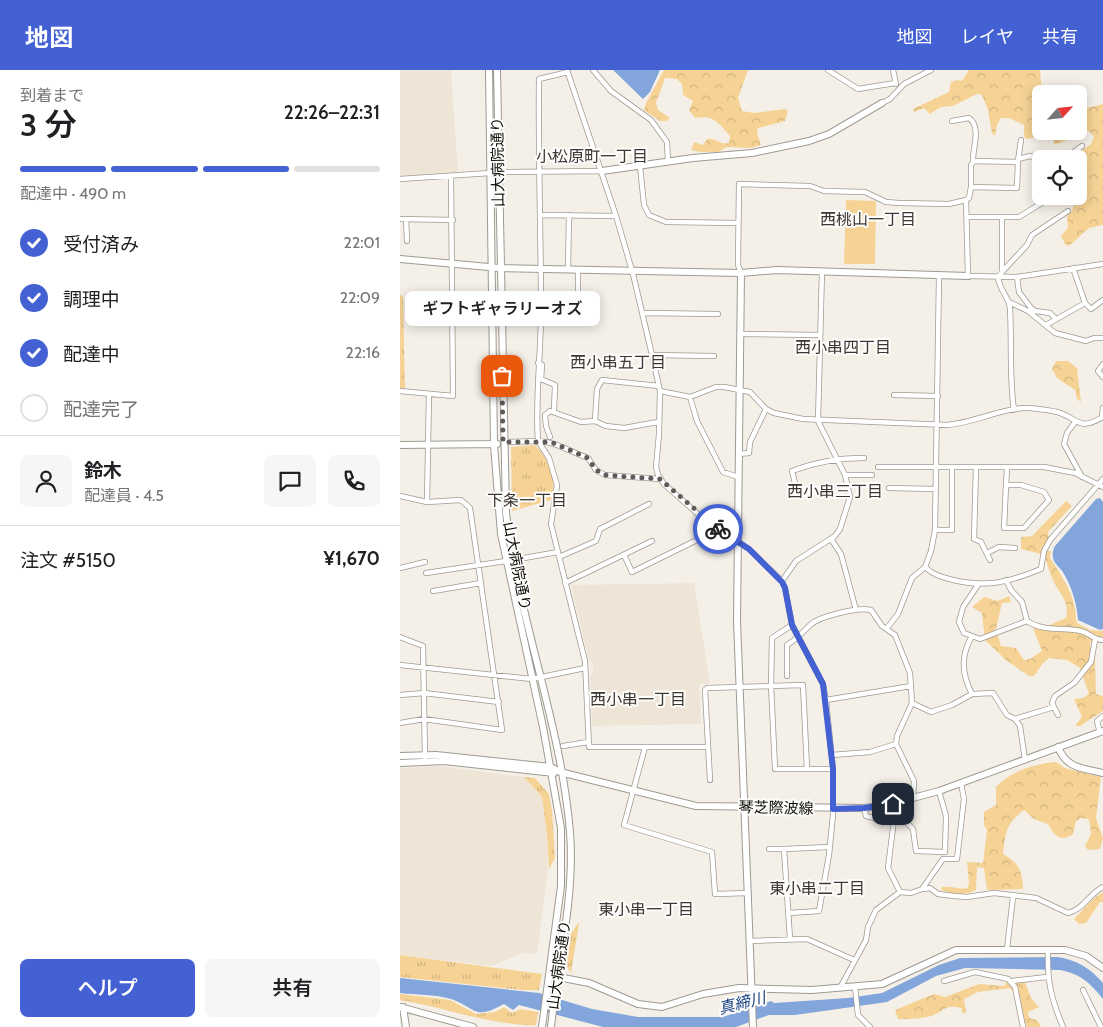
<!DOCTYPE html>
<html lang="ja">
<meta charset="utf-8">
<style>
:root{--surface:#fff;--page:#f6f6f6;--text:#202124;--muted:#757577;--line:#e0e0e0;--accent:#4461d4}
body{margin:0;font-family:Cabin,"Noto Sans JP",sans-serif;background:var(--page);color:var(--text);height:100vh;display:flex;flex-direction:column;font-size:19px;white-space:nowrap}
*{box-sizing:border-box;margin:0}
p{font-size:16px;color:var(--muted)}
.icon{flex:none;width:28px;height:28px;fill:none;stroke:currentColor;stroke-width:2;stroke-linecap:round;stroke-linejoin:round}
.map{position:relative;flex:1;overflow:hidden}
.side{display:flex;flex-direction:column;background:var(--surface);width:400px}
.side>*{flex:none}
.needle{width:32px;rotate:63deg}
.controls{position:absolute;left:632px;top:15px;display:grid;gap:10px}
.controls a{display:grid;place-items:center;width:55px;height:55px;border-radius:8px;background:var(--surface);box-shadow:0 2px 12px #0003;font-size:25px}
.pin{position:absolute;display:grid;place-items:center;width:42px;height:42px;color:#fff;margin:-21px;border-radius:10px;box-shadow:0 2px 8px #0006}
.courier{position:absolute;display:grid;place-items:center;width:50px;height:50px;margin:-25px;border:4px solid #4461d4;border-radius:50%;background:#fff;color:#222;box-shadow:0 1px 6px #0007}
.bubble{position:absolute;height:35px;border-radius:8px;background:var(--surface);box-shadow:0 2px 12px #0003;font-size:16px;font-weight:600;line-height:35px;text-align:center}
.headline em{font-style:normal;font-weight:600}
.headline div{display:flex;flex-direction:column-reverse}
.headline{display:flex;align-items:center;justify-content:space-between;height:85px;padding:0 20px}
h1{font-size:32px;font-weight:600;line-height:38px}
.bar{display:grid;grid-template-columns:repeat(4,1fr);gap:8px 5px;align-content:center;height:60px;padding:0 20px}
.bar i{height:6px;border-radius:4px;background:var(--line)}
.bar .on{background:var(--accent)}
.bar p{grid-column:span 4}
.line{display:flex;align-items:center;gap:12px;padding:0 20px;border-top:1px solid var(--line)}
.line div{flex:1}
.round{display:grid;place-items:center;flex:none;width:52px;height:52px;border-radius:8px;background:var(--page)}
ol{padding:0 20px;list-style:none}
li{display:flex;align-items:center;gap:15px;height:55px}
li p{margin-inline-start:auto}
li .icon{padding:5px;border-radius:50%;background:var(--accent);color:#fff;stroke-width:4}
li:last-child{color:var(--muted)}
li i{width:28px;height:28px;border:2px solid var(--line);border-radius:50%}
.button{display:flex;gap:10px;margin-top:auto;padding:10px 20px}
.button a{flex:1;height:58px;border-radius:8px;background:var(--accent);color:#fff;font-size:20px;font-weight:600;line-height:58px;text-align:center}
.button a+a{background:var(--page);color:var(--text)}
header{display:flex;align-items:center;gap:30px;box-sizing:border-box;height:70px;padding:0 25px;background:var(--accent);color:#fff}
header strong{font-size:24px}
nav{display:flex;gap:28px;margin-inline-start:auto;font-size:18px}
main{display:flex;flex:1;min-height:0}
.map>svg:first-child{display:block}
</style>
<header>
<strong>地図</strong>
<nav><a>地図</a><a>レイヤ</a><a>共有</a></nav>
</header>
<main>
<section class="side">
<div class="headline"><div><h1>3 分</h1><p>到着まで</p></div><em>22:26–22:31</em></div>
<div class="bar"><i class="on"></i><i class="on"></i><i class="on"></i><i></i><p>配達中 · 490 m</p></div>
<ol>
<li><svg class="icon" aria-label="check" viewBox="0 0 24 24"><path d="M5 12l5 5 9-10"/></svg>受付済み<p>22:01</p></li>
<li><svg class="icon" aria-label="check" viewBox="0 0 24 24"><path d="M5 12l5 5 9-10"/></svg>調理中<p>22:09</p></li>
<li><svg class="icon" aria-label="check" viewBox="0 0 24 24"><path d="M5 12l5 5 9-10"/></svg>配達中<p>22:16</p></li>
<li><i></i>配達完了</li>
</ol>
<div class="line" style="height:90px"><a class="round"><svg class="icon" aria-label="person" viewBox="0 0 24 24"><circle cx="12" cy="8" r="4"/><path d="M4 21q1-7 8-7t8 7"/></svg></a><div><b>鈴木</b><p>配達員 · 4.5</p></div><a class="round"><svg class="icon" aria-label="chat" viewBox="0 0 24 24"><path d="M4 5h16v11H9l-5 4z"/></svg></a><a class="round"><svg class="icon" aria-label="phone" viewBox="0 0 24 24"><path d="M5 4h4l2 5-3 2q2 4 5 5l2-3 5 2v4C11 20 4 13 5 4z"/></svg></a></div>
<div class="line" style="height:65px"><div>注文 #5150</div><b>¥1,670</b></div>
<div class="button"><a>ヘルプ</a><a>共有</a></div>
</section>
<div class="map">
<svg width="703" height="957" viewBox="0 0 703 957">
<defs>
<pattern id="grass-tufts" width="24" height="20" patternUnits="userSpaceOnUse" patternTransform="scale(1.25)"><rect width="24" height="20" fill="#f6d395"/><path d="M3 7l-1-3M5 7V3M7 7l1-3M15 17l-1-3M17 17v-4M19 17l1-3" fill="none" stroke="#d2b47f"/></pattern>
<pattern id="forest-crowns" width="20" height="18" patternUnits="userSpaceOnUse" patternTransform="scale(1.25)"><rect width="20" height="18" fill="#f6d395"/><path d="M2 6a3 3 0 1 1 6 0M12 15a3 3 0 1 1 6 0" fill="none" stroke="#d2b47f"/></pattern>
</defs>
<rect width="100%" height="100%" fill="#f4f0e8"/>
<path fill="#eee5d7" d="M0 0H51L58 103 0 106Z
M294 513 310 614H299L301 654 192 656 190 606 193 602V594L189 591 171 515Z
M38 696 124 707 142 727 147 764 148 799 137 884 123 883 92 896 0 885V698Z"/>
<path fill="url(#grass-tufts)" d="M0 225 3 226 5 319 0 318Z
M135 375C150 391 157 409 151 430L112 441 111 377Z
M124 707 135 708 149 724 152 740 155 788 149 799 147 764 142 727Z
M178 853H179L171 903 166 895 171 864Z
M0 885 142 904 139 920H123L0 907Z
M0 924 50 930 76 944 95 942 104 937 112 943 120 939 138 942 136 955C117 957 66 946 46 940 31 936 15 933 0 930Z"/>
<path fill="url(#forest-crowns)" d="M264 0H348L338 28 342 41 354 43 385 39 388 41 385 51 358 58 357 63 361 75 351 78 327 77 318 82H300L291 80 294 72 303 75 307 69C315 67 320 75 329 73L330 66C318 53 315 45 295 48L289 40 293 31 283 25 282 14 277 9 265 8 256 33 258 40 270 48 266 51H260L244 40 246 33Z
M569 0H640L642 24 641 61H679V40L703 34V155L689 158 669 176 665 174 661 166 668 158 667 146 672 141 676 126H679V89H670L691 74 694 67 689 61C677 61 669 73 654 74L653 68 647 66 626 69 624 66V55L609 48H601L597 55 595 66 592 63 588 40 582 25 577 24 553 36 541 37 530 44 524 38 514 42 513 39 549 22 551 12 557 10 562 11Z
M656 291H668L677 298 681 332 677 329 675 320 657 308 652 299Z
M666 431 672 436 648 462 649 468 641 479 651 481 650 488C660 503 669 516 674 534 676 541 675 547 677 553L690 560 703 561V567H696L690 573 691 583 695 589 696 624 703 626V641L680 656H675L682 647 674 629 683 628 689 624 680 598 667 590 649 588 643 593 634 606H629L607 591 585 570 582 543 572 537 584 527 598 531 609 526 611 532 602 533 596 559 601 576 616 578 624 590 630 589 642 581 633 558 647 556 666 548C669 536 664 528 658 519 653 513 646 492 645 485L621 479V467L632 466Z
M656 692 665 698 701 707 696 748 703 768 700 779 688 780 685 776 691 764 689 749 681 748 676 751 673 764C661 773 654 766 648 754L634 749 624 740C605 755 606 762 603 784 620 794 622 801 623 819L587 820 584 798 577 797 576 820C565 826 553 824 541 820L542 817C552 816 558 820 567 818L569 814 567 792 583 793 587 760 584 755V742L596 735V717C611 701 634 694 656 692Z
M703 822V832H700L686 853 679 854 674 849 693 829Z
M607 912H625L631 928 639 937 628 942C629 952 633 947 638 951L641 957H627L614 923 610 918 578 922 564 929 566 942 563 944 561 938C544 933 542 944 527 947 518 949 508 949 498 949L495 940 534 924 545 927 579 914 604 916Z"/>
<path fill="#f6d395" d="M446 130 476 131 475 194H444Z"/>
<path fill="#82a5db" d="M213 0H260L250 22 243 29Z
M700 428 703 432V559L700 560 678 550C677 534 672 518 664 504 661 498 654 494 653 488 652 483 653 480 655 476L696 429Z
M657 887C677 890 690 898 703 913V929C690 913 681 904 660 900L565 898 536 906 487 932 395 945H369L336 957H203L119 935 113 940 104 934C73 951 77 938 51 929 35 924 16 925 0 923V908L139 923 192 939 238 947H323L371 931 374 933 448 928 482 923 539 895 560 888Z"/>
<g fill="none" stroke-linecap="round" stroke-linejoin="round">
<g stroke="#9e9a93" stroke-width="6">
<path id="street" d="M167 0 216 146 233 204 252 285 260 321 259 364 256 397 258 405 264 414 307 452 349 479 382 511 385 518 392 555 423 614 426 630 433 699V745L429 785 419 841 389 843
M193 0 211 21 251 50 267 72 268 92
M428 0 458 19 495 13
M493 0 496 14
M168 2 139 9C138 86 141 164 141 241 141 285 135 328 138 371 157 372 170 382 188 388L196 400 205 405 260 409
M482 33 490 29 504 14 531 0
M552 51 569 48C582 57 572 79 573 92
M618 89 630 86 641 90
M664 89 682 76
M574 91 618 92 617 118 571 117V95Z
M618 91 621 70
M240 96 244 135 249 145 266 152 338 153
M0 109 105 102 202 101
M571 117 569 128 566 130 568 206 617 207 703 194
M140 145 216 146
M568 147H619L645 131V126
M602 147V202L598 207C599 220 610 228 610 239 612 273 609 306 614 340
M0 149 53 150
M6 149 7 171
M168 198 169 145
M178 199V237
M602 202 627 175 632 165 668 141
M341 203 338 195 339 114 410 116 424 121 465 122 486 132 499 133 549 134 566 130
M617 207 619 222 631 238 635 241 650 243 655 248
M609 232 628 241 655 263 686 271 694 268H703
M685 233 691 239 703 230
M243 243 318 244
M646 255 685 233 673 198
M340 264 420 265
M252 285 314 286
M138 293 142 295 141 309 155 315 154 341
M703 294 698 301 703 307
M0 321 53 326 51 107
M260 321 290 327 316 317H324L350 322 366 339 374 343 403 349 547 355C575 353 603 337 630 338 639 339 649 340 657 342 679 348 677 362 703 347
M494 325 538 326
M290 327 297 351 323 402 338 407
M702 347 703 338
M195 351 197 319 202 310 259 316
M675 352 667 363 664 374 682 407
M150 367 146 356 145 345 150 341 181 352 195 351 206 356 224 358 258 352
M104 372 138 371 149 388 157 415 151 454 185 591 189 677H308
M339 384 349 383 350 372 366 339
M478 397H644L675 403 703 417
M576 397 574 469 581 472 590 490
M445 405H472
M395 413 392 401C415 392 439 388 464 388
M606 415H621L644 422 649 430 624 458H604Z
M606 415 607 398
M489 418 535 419
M0 426 27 432 61 430 70 438 102 660 24 649 0 653
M27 432 29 324
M535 460H552V397
M431 469 441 484 456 540
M587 483 599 477 615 478
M224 485 232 502 303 467 307 473 314 472 320 461
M159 487 196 471 200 459 249 434
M113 490 158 482
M525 497C533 505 542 507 553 510 587 518 609 512 641 499L644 481 650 470 703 409
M0 498 25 492
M26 503 106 491
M382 511 396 491 435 466 440 459 450 427 445 405 418 351 422 201
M165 513 252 471
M578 515 563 537 559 552 564 563 580 569 627 551 622 532 611 520 606 510
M33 521 81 513
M627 551C644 562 662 557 681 561 690 563 693 570 703 570
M392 555 372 568 371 615 375 699H433
M487 558 498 544 512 508 525 497 531 481 535 460 539 206
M0 567 23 576 25 688
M571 568C560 587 562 605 572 624
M0 595 132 609 185 598
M387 606V575C397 569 402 563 410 555 420 546 458 537 471 540L482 556 495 565 510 603 512 633 497 666 496 674 514 711 513 728
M0 625 24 623 99 632
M426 630 511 616
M512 633 531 642 552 635 572 624 593 623 607 645 615 649 620 656 625 690
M658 645 652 633 655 626 674 613 691 592 695 570
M615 649 654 637
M700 663 697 651 703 646
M163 676 188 672
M245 677 224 755 312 782 315 824 348 823
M432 685 470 682 496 674
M310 710 305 620 307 618 403 615 407 699
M464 738 466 746 487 751 501 747 504 742 503 731
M501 747 513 759 516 781 545 782 546 746 539 721
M494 750 488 798 500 822
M369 779H384
M523 819 530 818 538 824 554 826 567 827 594 823 636 828 668 843C684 839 689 824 703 817
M390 869 384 779 430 777
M351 871 407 869 454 890
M607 879 613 827
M648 879C647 912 651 928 663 957
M544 911 575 902 608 909 615 917 623 957
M612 911 647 907
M455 917 458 945 470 957
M440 918 466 870 468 857 476 840 500 822 511 823 522 819 543 789H557L564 729 561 713
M683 920 701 957"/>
</g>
<g stroke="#9e9a93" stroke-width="8">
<path id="secondary" d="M89 0 94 375 101 464 143 657 161 758V816L142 957
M97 0 106 443C119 551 161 654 170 762 175 827 158 892 151 957
M202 101 293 88 352 83 409 71 429 64 482 33
M0 189 100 198 341 203 377 200 568 206
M341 203 337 551 353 957
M0 375 97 374
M658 677C667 699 682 698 703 703
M0 686 36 685 151 697 160 702 296 736 464 738 483 736 539 721 703 661
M0 693 44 691 154 703
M153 906 189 913 238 934 262 937 303 924 339 918 412 920 482 914 556 880H665L686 886 703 898
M0 937 73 957
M3 937 6 957"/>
</g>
<use href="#street" stroke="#fff" stroke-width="4.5"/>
<use href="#secondary" stroke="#fff" stroke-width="6"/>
</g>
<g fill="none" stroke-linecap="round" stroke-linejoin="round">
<path stroke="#5e5c58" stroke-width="5" stroke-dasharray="0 9" d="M102 306 103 372H151L188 388 196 400 205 405 260 409 318 459"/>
<path stroke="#4461d4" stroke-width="6" d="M318 459 349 479 382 512 385 518 392 555 423 614 433 699V739L464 738 493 734"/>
</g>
<g text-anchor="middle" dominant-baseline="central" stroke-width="4" stroke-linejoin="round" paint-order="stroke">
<g font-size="15" fill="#0e0d0a" stroke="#fefdfc">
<text transform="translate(98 92) rotate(-91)">山大病院通り</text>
<text transform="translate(117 496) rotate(79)">山大病院通り</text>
<text transform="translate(376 738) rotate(1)">琴芝際波線</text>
<text transform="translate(159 895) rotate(-82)">山大病院通り</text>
</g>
<g font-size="16" fill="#3b3731" stroke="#fefdfc">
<text x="192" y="86">小松原町一丁目</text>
<text x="468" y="149">西桃山一丁目</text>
<text x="443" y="277">西小串四丁目</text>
<text x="218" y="292">西小串五丁目</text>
<text x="435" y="421">西小串三丁目</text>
<text x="127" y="430">下条一丁目</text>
<text x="238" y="629">西小串一丁目</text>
<text x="417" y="818">東小串二丁目</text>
<text x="246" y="839">東小串一丁目</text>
</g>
<g font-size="16" font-style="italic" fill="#164080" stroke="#fefdfc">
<text transform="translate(342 933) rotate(-14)">真締川</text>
</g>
</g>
</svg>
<div class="controls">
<a><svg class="needle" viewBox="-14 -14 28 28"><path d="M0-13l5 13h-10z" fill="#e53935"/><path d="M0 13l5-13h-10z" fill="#757577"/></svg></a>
<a><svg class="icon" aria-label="locate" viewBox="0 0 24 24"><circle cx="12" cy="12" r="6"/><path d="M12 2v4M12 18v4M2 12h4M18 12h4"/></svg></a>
</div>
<div class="pin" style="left:102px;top:306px;background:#ea580c"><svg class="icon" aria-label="bag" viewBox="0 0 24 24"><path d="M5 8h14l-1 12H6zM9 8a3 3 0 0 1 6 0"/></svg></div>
<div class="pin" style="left:493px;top:734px;background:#1f2937"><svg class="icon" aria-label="home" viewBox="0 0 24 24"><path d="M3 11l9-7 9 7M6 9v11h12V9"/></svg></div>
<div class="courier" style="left:318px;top:459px"><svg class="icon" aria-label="bike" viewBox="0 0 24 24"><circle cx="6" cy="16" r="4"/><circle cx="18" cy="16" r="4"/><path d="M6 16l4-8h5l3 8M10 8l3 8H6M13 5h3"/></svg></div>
<div class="bubble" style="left:5px;top:221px;width:195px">ギフトギャラリーオズ</div>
</div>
</main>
